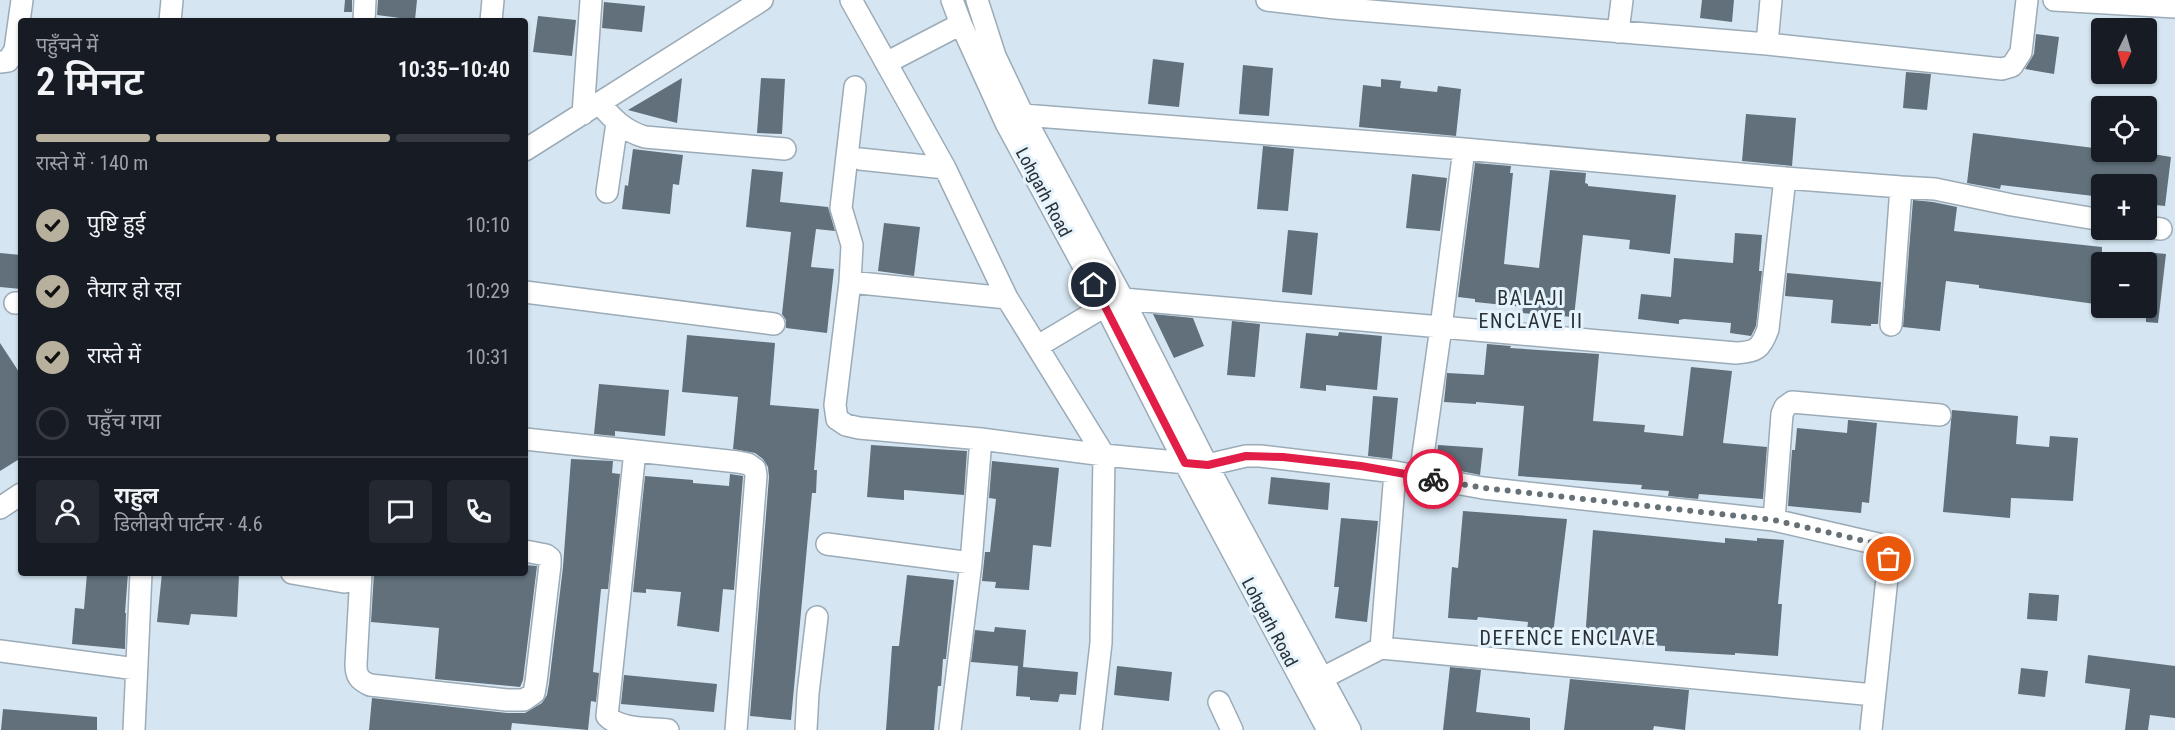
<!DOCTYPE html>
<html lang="hi">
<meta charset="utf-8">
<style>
:root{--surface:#171b24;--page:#242831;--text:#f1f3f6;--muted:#9ea1a6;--line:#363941;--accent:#b7b09c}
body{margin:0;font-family:"Roboto Condensed","Noto Sans Devanagari",sans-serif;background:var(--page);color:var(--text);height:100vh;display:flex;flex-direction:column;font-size:22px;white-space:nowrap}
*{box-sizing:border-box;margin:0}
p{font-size:20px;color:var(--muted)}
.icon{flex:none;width:33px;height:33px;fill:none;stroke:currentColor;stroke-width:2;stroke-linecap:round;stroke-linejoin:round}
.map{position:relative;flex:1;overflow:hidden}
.side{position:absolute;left:18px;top:18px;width:510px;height:558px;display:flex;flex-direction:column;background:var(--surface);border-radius:6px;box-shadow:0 2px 4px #0004}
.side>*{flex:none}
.needle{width:39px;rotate:185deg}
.controls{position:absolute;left:2091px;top:18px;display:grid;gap:12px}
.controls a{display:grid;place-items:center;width:66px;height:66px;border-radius:6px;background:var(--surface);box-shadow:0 2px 4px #0004;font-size:30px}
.pin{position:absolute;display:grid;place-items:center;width:51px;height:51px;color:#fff;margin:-26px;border:3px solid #fff;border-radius:50%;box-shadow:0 2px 6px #0007}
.courier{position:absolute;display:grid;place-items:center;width:60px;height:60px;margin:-30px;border:4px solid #e11d48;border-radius:50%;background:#fff;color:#222;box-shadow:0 2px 8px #0007}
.headline em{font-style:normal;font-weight:600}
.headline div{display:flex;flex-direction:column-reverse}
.headline{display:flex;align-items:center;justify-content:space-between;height:102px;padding:0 18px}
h1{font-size:39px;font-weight:600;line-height:45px}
.bar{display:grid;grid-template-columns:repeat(4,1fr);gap:9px 6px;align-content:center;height:72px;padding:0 18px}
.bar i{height:8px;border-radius:4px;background:var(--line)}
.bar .on{background:var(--accent)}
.bar p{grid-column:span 4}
.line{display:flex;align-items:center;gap:15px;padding:0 18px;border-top:2px solid var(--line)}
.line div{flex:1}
.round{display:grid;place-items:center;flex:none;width:63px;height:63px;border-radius:6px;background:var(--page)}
ol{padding:0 18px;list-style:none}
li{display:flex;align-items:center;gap:18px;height:66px}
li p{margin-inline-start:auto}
li .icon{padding:6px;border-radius:50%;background:var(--accent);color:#111;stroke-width:4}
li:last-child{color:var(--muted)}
li i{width:33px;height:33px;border:3px solid var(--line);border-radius:50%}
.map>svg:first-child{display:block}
</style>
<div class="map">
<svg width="2175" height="730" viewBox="0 0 2175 730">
<rect width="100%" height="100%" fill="#d5e6f2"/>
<path fill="#61707b" d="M345 0H352V12H344Z
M378 0H417L415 20 377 15Z
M1702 0H1734L1732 22 1700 18Z
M604 2 645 6 642 32 602 28Z
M538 16 576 20 572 56 533 52Z
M2036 34 2059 37 2054 74 2025 69 2034 54Z
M1153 59 1184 63 1179 107 1148 104Z
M1243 65 1273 68 1269 116 1239 114Z
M1906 72 1931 74 1927 110 1903 108Z
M682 78 677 123 628 110Z
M761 78 785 79 782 134 757 133Z
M1381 79 1401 81 1400 88 1437 92 1438 86 1461 89 1456 136 1359 127 1363 85 1381 87Z
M1746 114 1796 118 1792 166 1742 161Z
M1973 133 2102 149V152H2153V154L2171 157 2165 206 2146 204V184H2102V197L2001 185 2000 189 1967 183Z
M1263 146 1294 149 1288 211 1257 209Z
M633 149 683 155 679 185 673 184 670 214 622 209 625 185 628 186Z
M1475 163 1511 166 1510 173H1513L1504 264 1539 268 1550 170 1586 173 1585 183 1588 184V186L1676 195 1670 254 1629 249 1630 240 1583 235 1574 317 1522 313 1523 307 1475 302V299L1458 297Z
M752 169 783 172 780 202 828 207 835 231 816 229 811 267 834 269 827 333 786 328V320L782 314 791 232 746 227Z
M1412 174 1447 178 1440 231 1406 228Z
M1913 200 1933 202 1957 207 1954 231 2102 247V305L1979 288V285L1946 281 1940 331 1903 327Z
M884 223 920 227 914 276 878 271Z
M1288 230 1318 233 1312 295 1282 292Z
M1735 233 1762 235 1759 271H1762L1756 326 1751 336 1730 333 1731 323 1684 319 1679 320V324L1638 319 1641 294 1671 297 1674 258 1733 263Z
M2146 252 2166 254 2158 323 2146 322Z
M0 253 21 255V289L0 287Z
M1787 273 1881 282 1878 324H1871V326L1831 323 1833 300 1785 296Z
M1153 314 1193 318 1204 346 1174 358Z
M1232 321 1260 324 1255 377 1227 375Z
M1339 332 1382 336 1377 390 1326 385V391L1300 388 1306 333 1338 336Z
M687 335 775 343 770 405 819 409 814 470H817L816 493H812L791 720 750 716 769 477 768 467 763 459 755 453 733 449 738 397 682 392Z
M0 343 21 375V458L0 471Z
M1487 344 1511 346 1510 348 1599 354 1593 421 1645 425 1644 432 1683 436 1691 367 1732 371 1723 443 1767 447 1763 499 1699 494 1698 499 1668 496 1669 491 1641 489 1642 485 1518 476 1524 406 1476 402V404L1444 402 1447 373 1484 375Z
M599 384 669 390 665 436 615 431V436L594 434Z
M1373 396 1398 398 1392 459 1368 456Z
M1952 410 2018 416 2016 444 2049 447 2050 436 2078 438 2073 501 2011 498 2010 518 1943 512Z
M1848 420 1877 423 1869 503 1862 502 1861 513 1788 506 1792 450H1795L1797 428 1847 433Z
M871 445 967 451 964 495 904 490V500L867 497Z
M1438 445 1483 448 1480 475 1436 466Z
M571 459 613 461 612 473 620 474 608 589H601L593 672 599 673 596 702 591 701 588 730 512 723 511 730H369L372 698 507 713H525L542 703 547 695 549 684 563 567Z
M992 461 1059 468 1051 547 1033 545 1029 590 995 588 996 582 982 581 985 552H990L996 499 989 498Z
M730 474 743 476 734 590 723 589 719 632 677 626 681 592 646 589V593L633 592 645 476 693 480V483L729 486Z
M1271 477 1330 483 1328 510 1268 504Z
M1463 511 1567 519 1553 634 1527 631 1528 622 1478 617 1477 620 1448 618 1452 567 1458 568Z
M1341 518 1378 521 1367 622 1335 618 1339 587H1334Z
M1593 530 1725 543V538L1757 541V538L1784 540 1778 604H1782L1778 656 1735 653V655L1665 651V646L1585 640Z
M525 565 537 566 523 680 520 687 435 679 439 628 371 622 374 573H525Z
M87 573H128L125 613H126L125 649 72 644 75 608 84 609Z
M162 573 239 574 237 617 191 614 189 625 157 622Z
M907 575 954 580 946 659H943L941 686H938L934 730H886L892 646H899Z
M2029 593 2059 595 2057 621 2027 619Z
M995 627 1026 630 1023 667 1078 672 1076 695 1060 694 1058 702 1030 700V697L1016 696 1018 666 971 662 975 630 994 632Z
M2088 655 2175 666V718L2150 715 2148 730H2125L2130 689 2085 683Z
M1117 666 1172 672 1169 701 1114 695Z
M1450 667 1481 670 1476 712 1530 718V730H1443Z
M2021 668 2048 671 2045 697 2018 694Z
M624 675 717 684 714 712 621 704Z
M1570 679 1689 690 1685 730 1654 726 1653 730H1564Z
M3 709 97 717V730H1Z"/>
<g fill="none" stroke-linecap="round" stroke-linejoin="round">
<g stroke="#9babb7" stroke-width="24">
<path id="minor" d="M851 0 945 168 1007 298 1104 455 1101 643 1091 730
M952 0 961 24 1006 123 1110 315 1185 463 1328 730
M977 0 995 56 1023 115 1123 299 1207 465 1350 730
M1267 0 1335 8 1767 44 2002 69 2012 66 2021 52 2027 0
M2054 0 2175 7
M170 21 172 0
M364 21 365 0
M491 21 493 0
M1618 32 1622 0
M1767 44 1771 0
M0 62 8 61 15 50 22 0
M886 63 961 24
M855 87 841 208 852 245 850 282 835 405 837 419 846 425 859 428 981 439 1104 455 1207 465 1246 456H1260L1395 472
M599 103C613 119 624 131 645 137L785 149
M583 114 591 0
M1006 123 1023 115 1464 149 1785 178 1768 329C1761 349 1756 352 1736 353L1441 327 1464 149
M525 150 762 0
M860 159 945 168
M1785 178 1901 187 1891 325
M1901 187 1935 189 2012 205 2102 220
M607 192 617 123
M2146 227 2161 229
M850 282 1007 298
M525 292 774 324
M15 303H21
M1038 346 1105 306 1123 299 1441 327 1420 476
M525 439 738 462 748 464 755 469 756 476 736 730
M635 451 607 716C620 730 649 728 668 730
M0 508 21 494
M1774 520 1782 414 1785 407 1792 402 1940 415
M827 544 971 563
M292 573 344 582 352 580 360 573
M361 573 356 664C356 676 359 680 370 685L507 700H524L534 693 536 682 550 565V558L546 555 525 551
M1381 648 1874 695
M0 651 136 669
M1305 687 1381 648 1395 472 1483 488 1774 520 1878 544 1886 550 1889 559 1871 730
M1219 702 1232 730
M134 730 141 573
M806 730 808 693 817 617
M950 730 971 563 981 439"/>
</g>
<use href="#minor" stroke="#fff" stroke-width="21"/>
</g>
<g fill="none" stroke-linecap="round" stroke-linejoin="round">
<path stroke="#667077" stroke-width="6" stroke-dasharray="0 10.8" d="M1433 479 1484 488 1774 520 1878 544 1886 550 1889 559"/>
<path stroke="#e11d48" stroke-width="8" d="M1094 285 1185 463 1208 465 1246 456 1283 457 1361 466 1433 479"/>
</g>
<g text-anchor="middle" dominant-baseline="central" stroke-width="6" stroke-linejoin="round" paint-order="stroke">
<g font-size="18" fill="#2a3035" stroke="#e5f3fd">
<text transform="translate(1044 192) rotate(62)">Lohgarh Road</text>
<text transform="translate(1270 622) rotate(62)">Lohgarh Road</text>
</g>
<g font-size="20" letter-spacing="1.5" fill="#2a3035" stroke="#e5f3fd">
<text x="1531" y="298">BALAJI<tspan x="1531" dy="23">ENCLAVE II</tspan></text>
<text x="1568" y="638">DEFENCE ENCLAVE</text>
</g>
</g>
</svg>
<div class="controls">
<a><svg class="needle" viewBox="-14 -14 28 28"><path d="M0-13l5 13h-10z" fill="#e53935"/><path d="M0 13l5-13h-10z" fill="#9ea1a6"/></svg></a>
<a><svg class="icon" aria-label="locate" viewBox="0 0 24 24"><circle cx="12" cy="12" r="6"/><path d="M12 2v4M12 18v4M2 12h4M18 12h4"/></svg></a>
<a>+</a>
<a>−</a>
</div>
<div class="pin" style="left:1889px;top:559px;background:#ea580c"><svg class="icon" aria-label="bag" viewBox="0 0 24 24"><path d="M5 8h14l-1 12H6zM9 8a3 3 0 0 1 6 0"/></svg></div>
<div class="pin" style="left:1094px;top:285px;background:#1f2937"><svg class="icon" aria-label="home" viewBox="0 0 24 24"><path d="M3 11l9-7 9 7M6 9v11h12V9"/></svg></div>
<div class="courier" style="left:1433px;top:479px"><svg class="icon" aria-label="bike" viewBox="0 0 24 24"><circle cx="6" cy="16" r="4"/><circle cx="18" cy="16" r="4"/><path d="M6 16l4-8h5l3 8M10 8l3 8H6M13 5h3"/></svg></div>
<section class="side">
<div class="headline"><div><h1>2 मिनट</h1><p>पहुँचने में</p></div><em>10:35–10:40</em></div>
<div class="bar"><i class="on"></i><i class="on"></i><i class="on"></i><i></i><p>रास्ते में · 140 m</p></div>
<ol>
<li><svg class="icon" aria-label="check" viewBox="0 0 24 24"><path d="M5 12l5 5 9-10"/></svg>पुष्टि हुई<p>10:10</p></li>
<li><svg class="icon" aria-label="check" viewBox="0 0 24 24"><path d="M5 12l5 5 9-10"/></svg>तैयार हो रहा<p>10:29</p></li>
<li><svg class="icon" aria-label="check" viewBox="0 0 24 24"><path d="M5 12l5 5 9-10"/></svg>रास्ते में<p>10:31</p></li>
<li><i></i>पहुँच गया</li>
</ol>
<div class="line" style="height:108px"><a class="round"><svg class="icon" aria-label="person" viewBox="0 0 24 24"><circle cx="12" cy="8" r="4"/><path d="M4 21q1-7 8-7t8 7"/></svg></a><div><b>राहुल</b><p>डिलीवरी पार्टनर · 4.6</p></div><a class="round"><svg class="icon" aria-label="chat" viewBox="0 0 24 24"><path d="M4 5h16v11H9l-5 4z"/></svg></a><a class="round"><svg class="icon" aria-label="phone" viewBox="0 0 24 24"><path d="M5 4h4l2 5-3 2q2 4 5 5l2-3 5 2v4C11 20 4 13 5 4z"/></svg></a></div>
</section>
</div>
